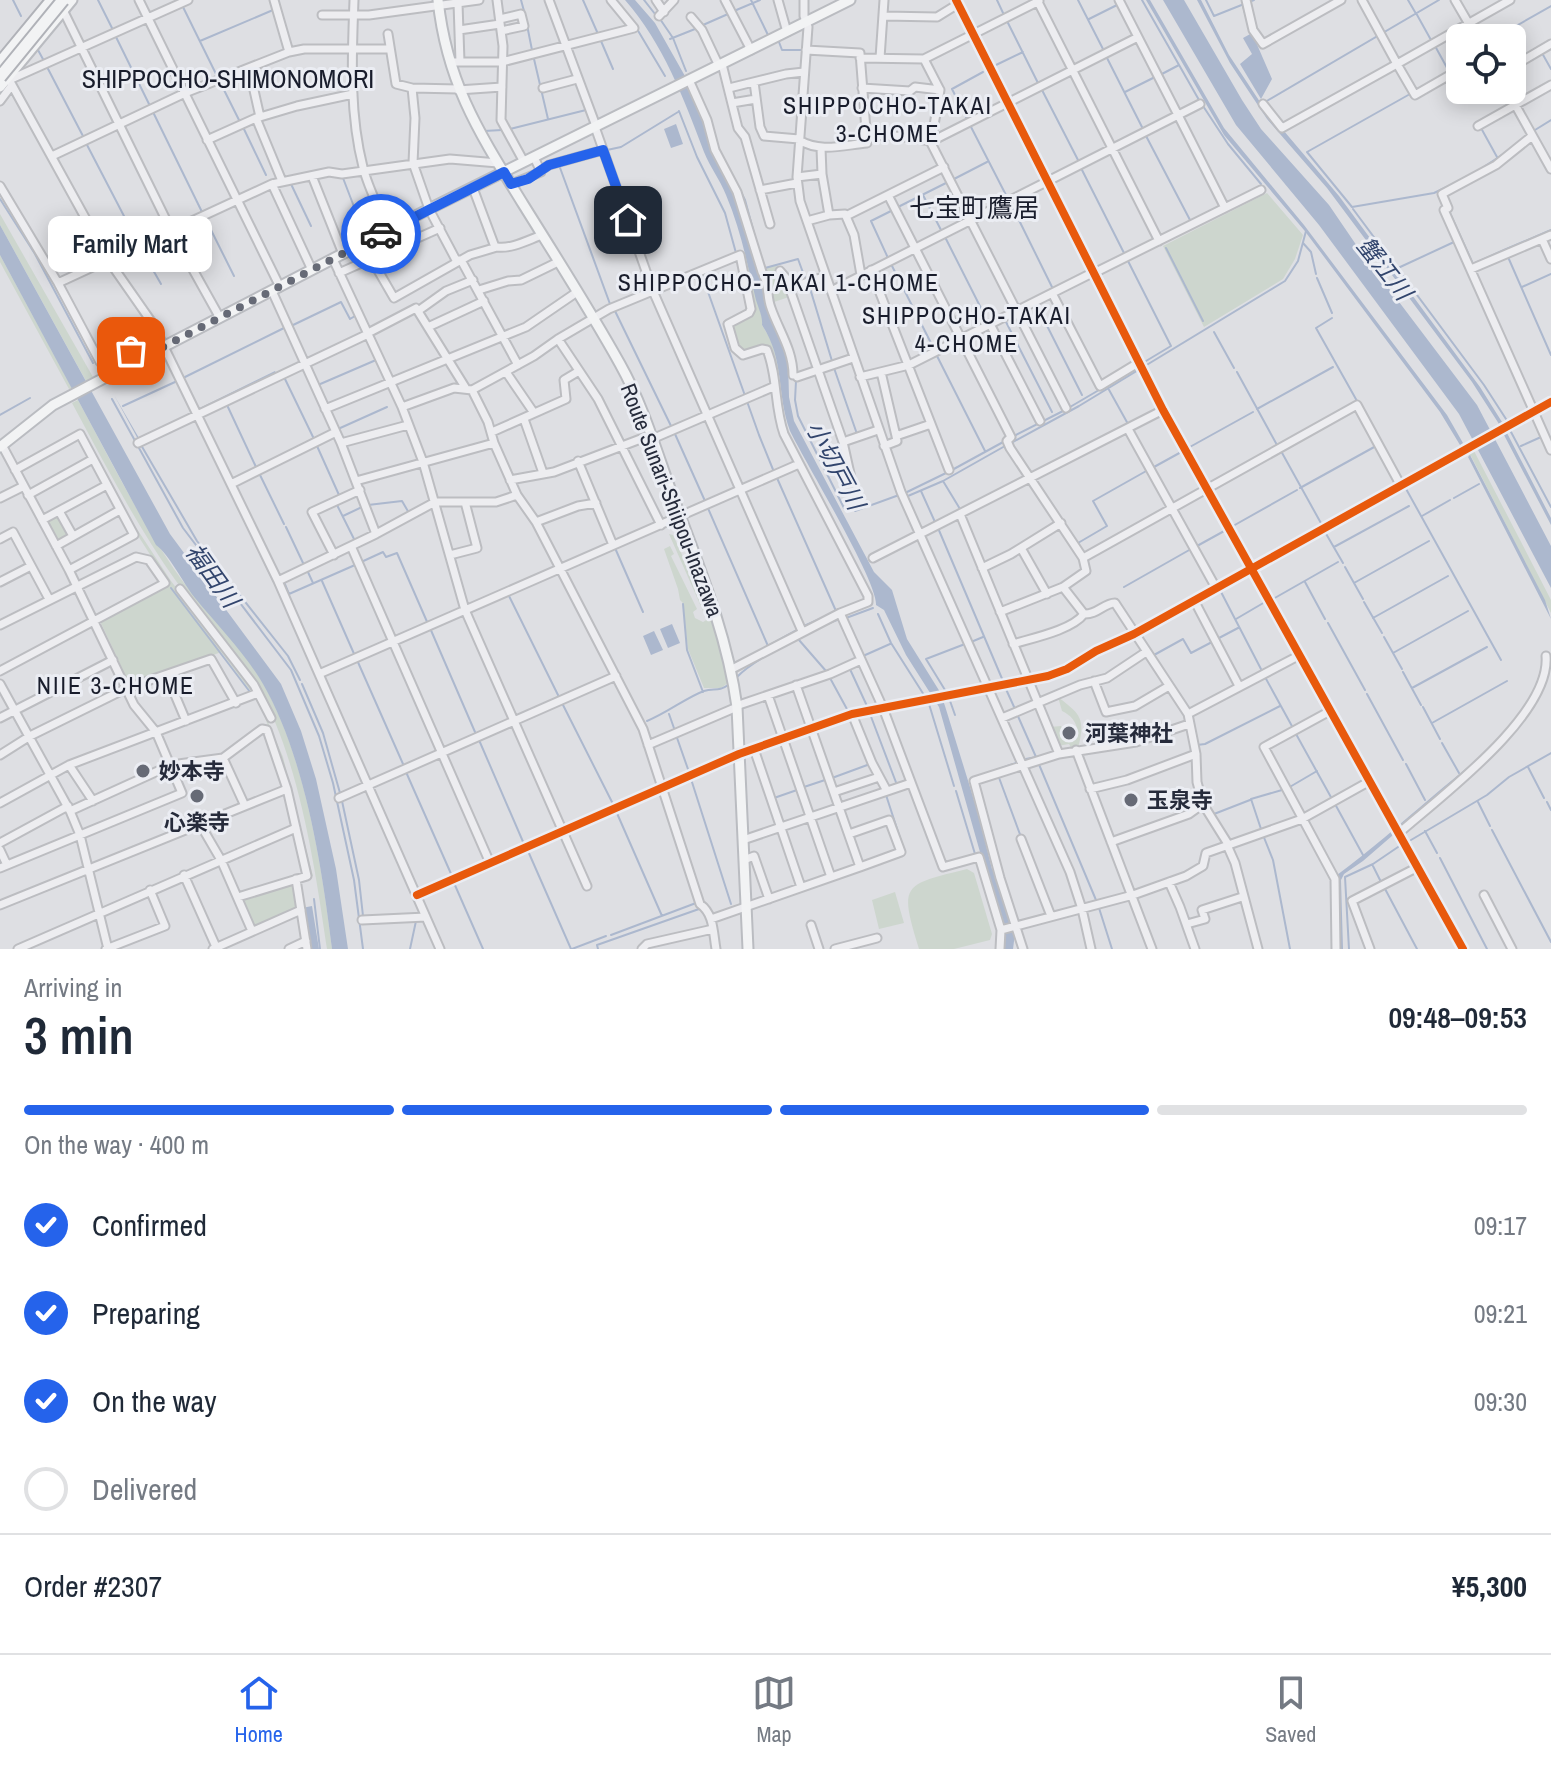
<!DOCTYPE html>
<meta charset="utf-8">
<style>
:root{--surface:#fff;--page:#f2f2f3;--text:#1f2937;--muted:#747a83;--line:#e0e1e3;--accent:#2563eb}
body{margin:0;font-family:"Archivo Narrow","Noto Sans JP",sans-serif;background:var(--page);color:var(--text);height:100vh;display:flex;flex-direction:column;font-size:30px;white-space:nowrap}
*{box-sizing:border-box;margin:0}
p{font-size:26px;color:var(--muted)}
.icon{flex:none;width:44px;height:44px;fill:none;stroke:currentColor;stroke-width:2;stroke-linecap:round;stroke-linejoin:round}
.map{position:relative;height:949px;overflow:hidden}
.side{display:flex;flex-direction:column;background:var(--surface);flex:1}
.side>*{flex:none}
.tools{position:absolute;left:1446px;top:24px;display:grid;gap:16px}
.tools a{display:grid;place-items:center;width:80px;height:80px;border-radius:12px;background:var(--surface);box-shadow:0 4px 20px #0003;font-size:40px}
.pin{position:absolute;display:grid;place-items:center;width:68px;height:68px;color:#fff;margin:-34px;border-radius:16px;box-shadow:0 4px 12px #0006}
.courier{position:absolute;display:grid;place-items:center;width:80px;height:80px;margin:-40px;border:6px solid #2563eb;border-radius:50%;background:#fff;color:#222;box-shadow:0 2px 10px #0007}
.bubble{position:absolute;height:56px;border-radius:12px;background:var(--surface);box-shadow:0 4px 20px #0003;font-size:26px;font-weight:600;line-height:56px;text-align:center}
.overview em{font-style:normal;font-weight:600}
.overview div{display:flex;flex-direction:column-reverse}
.overview{display:flex;align-items:center;justify-content:space-between;height:136px;padding:0 24px}
h1{font-size:52px;font-weight:600;line-height:60px}
.bar{display:grid;grid-template-columns:repeat(4,1fr);gap:12px 8px;align-content:center;height:96px;padding:0 24px}
.bar i{height:10px;border-radius:6px;background:var(--line)}
.bar .on{background:var(--accent)}
.bar p{grid-column:span 4}
.line{display:flex;align-items:center;gap:20px;padding:0 24px;border-top:2px solid var(--line)}
.line div{flex:1}
ol{padding:0 24px;list-style:none}
li{display:flex;align-items:center;gap:24px;height:88px}
li p{margin-inline-start:auto}
li .icon{padding:8px;border-radius:50%;background:var(--accent);color:#fff;stroke-width:4}
li:last-child{color:var(--muted)}
li i{width:44px;height:44px;border:4px solid var(--line);border-radius:50%}
.dock{display:flex;justify-content:space-around;align-items:center;height:112px;border-top:2px solid var(--line);background:var(--surface);font-size:22px;color:var(--muted)}
.dock a{display:grid;justify-items:center;gap:4px}
.dock .on{color:var(--accent)}
.map>svg:first-child{display:block}
</style>
<div class="map">
<svg width="1551" height="949" viewBox="0 0 1551 949">
<rect width="100%" height="100%" fill="#dedfe3"/>
<path fill="#cdd6ce" d="M1267 193 1303 235 1295 259 1283 279 1204 327 1163 246Z
M0 214 93 377 86 381 0 225Z
M745 252 763 321 762 325 772 342 780 373 776 374 769 347 763 344 747 351 739 350 730 325 755 310 741 253Z
M0 255 72 388 69 389 0 262Z
M778 265 775 269V276L784 280 792 296 774 302 772 298 766 303 759 270Z
M78 400C109 457 138 516 174 569 201 609 241 644 264 685 305 758 322 866 332 949H327C315 867 299 759 258 687 237 651 200 616 176 581 136 525 105 464 72 403Z
M1473 449 1551 600V613L1471 456 1463 454Z
M57 515 69 533 59 541 56 540 46 521Z
M135 526 171 581 255 690 252 693 170 585 221 652 166 674 129 683 100 621 169 584 133 528Z
M669 534 673 535 694 581 700 580 722 644 729 682 721 688H704L688 649 683 603 680 600 678 589 664 549 670 546 674 554 671 556 697 609 693 612 695 618 703 622 708 619V616L703 611Z
M257 696 283 757 313 876 309 877 286 774Z
M1058 697C1080 714 1086 718 1078 748L1072 749 1069 744 1057 746 1050 727 1061 726 1069 740 1077 735C1079 724 1071 715 1062 711Z
M967 869 974 873 992 934 990 940 954 949H919C899 884 902 885 967 869Z
M291 882 295 886 297 908 252 926 243 899Z
M895 892 904 923 879 929 872 900Z"/>
<path fill="#acb8ce" d="M625 0H635L655 23 690 85 735 192 759 270 766 303 788 360 789 397 794 421 874 572 892 590 907 639 940 692 945 706 978 813 992 869 997 875 1011 926 1006 927 991 891 939 707 906 655 884 610 876 605C878 582 805 462 790 431 776 392 785 360 762 325 763 315 757 306 755 296 747 262 740 228 726 195 720 180 710 167 704 152 684 99 663 43 625 0Z
M1146 0H1150L1224 128 1304 225 1447 415 1463 443 1460 445 1440 412 1304 230 1224 135Z
M1163 0H1184L1242 100 1261 129 1329 205 1359 249 1477 405 1551 546V588L1459 414 1319 225 1236 125Z
M1197 0H1201L1229 55 1262 105 1339 196 1480 387 1502 422 1499 424 1472 382 1327 188 1267 119 1230 63Z
M1252 33 1272 79 1261 99 1240 64 1252 54 1243 38Z
M676 124 683 144 671 148 664 129Z
M0 225 170 534 281 684 301 731 316 779 336 869 348 949H332C322 867 305 757 263 684 245 653 218 626 195 598 183 583 169 554 156 545L0 255Z
M275 371 276 373 139 441 114 395 139 438Z
M1507 433 1551 518V525L1504 435Z
M1470 455 1545 600 1551 619 1468 457Z
M672 624 680 643 668 648 660 629Z
M654 631 663 650 651 655 643 636Z
M1551 655V668L1546 670 1542 681 1503 740 1363 861 1344 874 1341 880 1343 949H1339L1337 875C1370 851 1401 823 1433 796 1475 760 1535 719 1542 659Z
M312 906 319 949H311L305 911H303L302 908Z"/>
<g fill="none" stroke-linecap="round" stroke-linejoin="round">
<path stroke="#acb8ce" stroke-width="2" d="M13 0 21 16
M98 0 113 30
M521 0 524 11
M583 0 598 34
M644 0 655 14
M751 0 768 35
M997 0 1004 15
M1078 0 1104 51
M1142 0 1199 100
M1206 0 1214 16 1254 0
M1408 0 1415 12
M618 3 632 20
M1243 6 1249 28
M183 7 217 76
M734 11 760 0
M1416 13 1431 40
M660 19 673 38 686 71
M1089 19 1119 4
M1007 21 1038 83
M527 25 532 50
M703 25 728 14
M637 29 665 76
M116 37 150 106
M1495 38 1551 6
M670 39 695 29
M200 41 273 10
M601 41 613 69
M779 42 782 50H801
M1435 46 1451 75
M38 50 44 61
M1542 53 1551 69
M1106 56 1143 129
M534 59 548 119
M46 65 84 138
M996 65 1023 52
M1447 66 1460 58
M1160 75 1179 65
M220 82 240 122
M1042 90 1078 160
M1125 92 1155 77
M1410 94 1307 152 1352 207 1434 193 1453 184
M1265 102 1439 0
M1203 106 1228 144 1261 184
M679 111 697 157 725 213 736 253
M153 112 202 212
M967 119 952 89 983 72
M242 125 266 175
M970 125 1007 197
M1481 128 1497 157
M510 129 586 110
M1535 130 1551 120
M484 131 502 130
M1145 134 1190 220
M86 143 138 243
M717 146 745 200 760 255
M607 150 621 147 678 112
M559 165 610 304
M1081 168 1124 253
M1476 172 1511 149
M343 178 361 225
M954 179 987 162
M291 184 311 226
M923 195 941 230
M0 199 35 254 93 363
M1011 204 1053 289
M898 207 946 183
M1353 209 1484 385 1506 419
M1449 211 1473 264 1504 250
M205 218 234 276
M945 237 988 322
M1303 243 1311 252 1316 274
M1166 248 1203 321
M141 249 161 284
M1504 250 1551 230
M1508 257 1551 355
M888 258 871 221 891 211
M1128 261 1171 346 1146 361
M891 264 934 349
M765 268 798 259 805 278
M1398 268 1454 242
M702 275 759 435 774 472
M1317 278 1332 313
M809 285 832 361
M1522 287 1551 274
M1036 304 1082 395
M615 311 672 428
M1332 318 1316 328 1357 401
M1005 320 1052 412
M291 326 341 302 350 319 355 316
M1214 332 1234 368
M936 354 985 451
M834 368 857 434
M1237 372 1277 445
M183 378 284 328
M285 379 314 439
M796 381 795 400 798 416 844 508
M318 385 376 360
M1108 388 1128 424
M112 399 183 528 291 670 319 736 333 783 354 880 363 949
M227 405 256 467
M123 406 175 382
M1070 407 1099 390
M1257 409 1333 367
M0 415 30 398
M338 429 387 407
M1511 432 1551 507
M675 434 705 501
M1014 436 1065 410
M1011 443 1079 406 1285 281 1298 261 1306 231
M141 445 197 541 288 656 300 680
M317 446 339 495
M1521 446 1541 437
M1188 448 1253 412
M1281 451 1322 525
M1154 467 1183 451
M952 470 1005 441
M260 475 284 524
M777 478 836 611
M943 481 960 509
M1405 487 1501 660
M1300 488 1376 446
M921 491 935 522
M905 493 946 473
M908 496 943 481 1005 446
M1454 498 1479 484
M337 505 355 541
M368 505 402 501 409 513
M707 506 768 646 797 630
M855 511 899 495
M343 516 362 507
M1422 516 1450 500
M1233 526 1297 490
M286 527 304 565
M938 528 1003 681
M1325 532 1343 563
M1078 543 1107 526 1093 501 1148 470
M1197 546 1226 530
M1334 547 1409 506
M615 548 643 612
M259 551 274 582
M359 563 383 552 386 557 397 553 428 624
M1345 567 1363 599
M307 570 313 583
M322 581 355 656
M284 582 289 594 355 565
M1305 582 1325 619
M1354 583 1429 541
M1124 587 1191 549
M171 588 250 692
M1220 590 1262 671
M508 594 559 697
M1273 599 1338 562
M1364 602 1382 633
M683 604 687 650 703 692
M878 614 891 643 924 695
M846 618 873 608
M1373 618 1448 576
M1236 619 1265 602
M1328 623 1365 690
M804 626 831 614
M430 628 475 732
M1384 637 1402 669
M1219 638 1238 628
M799 640 826 671
M971 642 983 637
M1393 653 1468 611
M1154 655 1183 639 1191 653 1212 642
M863 656 890 644
M357 660 403 764
M849 667 867 706
M1403 672 1421 705
M737 677C754 659 816 627 840 619
M1265 677 1293 728
M830 678 848 711
M302 684 323 733 340 793
M1005 687 1015 709
M1412 688 1487 647
M945 690 926 659 965 644
M1367 694 1403 760
M949 698 955 715
M562 703 613 804
M929 704 954 786
M1423 707 1440 739
M669 714 675 731
M870 714 897 785
M1017 714 1036 757
M647 721C667 713 687 697 704 691 714 688 719 692 728 685
M1432 723 1507 681
M1296 734 1332 799
M676 735 689 772
M479 740 524 844
M1442 743 1459 773
M1197 745 1205 744 1280 706
M1026 759 1036 757
M1038 762 1096 900
M1406 764 1425 800
M1528 767 1544 798
M996 770 1016 763
M406 772 452 876
M998 775 1021 837
M832 778 870 764
M691 779 731 904
M804 787 825 780
M1288 788 1317 771
M956 791 975 854
M886 795 902 844
M774 798 797 790
M342 801 359 880 363 916
M1478 802 1490 826
M1547 802 1551 810
M1335 804 1363 855
M616 811 662 916
M1214 814 1250 800
M1261 829 1251 799 1282 790
M1492 830 1551 942
M1425 831 1437 853
M1263 835 1273 860 1290 949
M1411 840 1487 795 1509 777 1551 753
M528 851 571 949
M1440 858 1487 949
M1373 866 1381 882
M454 883 483 949
M1384 887 1417 949
M314 899 320 949
M1099 908 1112 949
M611 935 696 903
M410 949 416 921
M572 949 606 936
M598 949 597 945 699 909
M1349 949 1345 877 1373 864 1401 845"/>
<path stroke="#acb8ce" stroke-width="10" d="M1006 919 1010 933 1008 949"/>
<g stroke="#bcbdc1" stroke-width="11">
<path id="minor" d="M139 0 280 287
M274 0 289 52
M354 0C352 56 349 112 363 167 368 188 380 210 388 230
M497 0 503 46 501 120 524 162
M549 0 596 126
M656 0 664 12
M725 0 751 50
M778 0 787 32
M804 0V16L808 27 797 177 800 201 901 492 1070 872 1082 909 1091 949
M956 0 1163 410 1463 949
M1037 0 1159 241
M1119 0 1178 115
M1246 0 1253 30 1263 44 1341 0
M1362 0 1397 64 1510 0
M1455 0 1477 38
M458 3 460 62
M63 10 172 232 220 318
M322 15H369L479 0
M659 16 674 0
M884 16 937 17 958 4
M691 17 702 30 719 66
M500 19 521 14 524 26 501 31
M459 30 500 24
M388 34 396 84 412 88 458 89
M860 58 924 59 1039 1
M880 58 884 0
M924 59 940 90 931 143 1066 408
M450 62H502L634 28 611 0
M722 64 738 128 745 137 770 224
M1512 67 1551 44
M249 68 260 117 256 118 282 181
M7 76 109 261 153 324 278 581 440 949
M9 80 188 0
M689 80 707 120 715 150 737 192 762 272C770 285 766 295 771 308 779 331 793 350 793 375
M754 82 760 127 764 136 799 139
M412 88 415 118 413 163
M543 88 577 79
M729 88 786 74 804 72
M862 88 910 91 915 87 940 90
M458 90 502 87
M1507 90 1551 169
M0 101 12 85
M802 101 838 102
M732 103 756 99
M1263 104 1282 128 1397 64 1415 95 1448 76 1460 96 1471 90
M1178 115 1225 208
M260 117 297 106 353 94
M1478 126 1551 85
M595 127 653 291 802 631
M1532 136 1496 165 1442 194 1448 208 1444 210 1551 450
M867 137C889 133 909 138 932 141L1138 37
M207 140 256 118
M799 140C820 153 844 145 867 143L860 53 806 50
M821 148 822 174 829 215
M52 156 185 93 289 52 304 49H390
M413 163 429 209 456 260H461L518 365
M540 171 549 165 603 150
M312 176 343 254
M797 177 822 174
M272 184 312 270
M511 184 541 172 534 157
M0 186 58 283 100 362 131 351 158 336
M473 188 495 247
M760 190 797 183
M888 195 1011 437 1007 441 1010 448 1083 558 1086 571 1063 587 1000 612
M846 216 944 167
M807 221 829 215 845 214 854 235 861 275
M1542 239 1551 259
M333 259 402 407 423 462 465 610 587 886
M372 260 394 298 470 255 497 247C512 249 528 240 542 235
M1471 269 1551 235
M871 270 949 470
M780 271 786 278 843 442 851 478
M339 273 440 228
M1094 273 1261 190
M58 283 272 184 329 172 342 174 450 159 498 163
M790 288 826 276
M479 290 508 281 521 280 558 262
M272 291 341 443 376 534
M831 291 1200 104
M1052 293 1100 386 1138 363
M418 311 446 291 473 280
M990 324 1040 421
M428 327 484 301
M368 333 416 308 465 387
M558 339 598 399 661 525
M506 372 534 413
M881 372 896 436
M797 377 853 358
M860 377 909 365 1094 272
M472 390 488 422 494 443 517 495 536 522 643 729 700 904C714 914 713 932 716 949
M402 407 454 388 472 390 534 356 558 339 609 309 740 255 751 309 749 313 728 324 735 348 743 355 762 349 767 350C778 377 774 406 784 434L868 596V602L840 613
M325 409 526 327 577 292
M524 419 543 473
M1128 429 1216 588
M492 432 566 399 564 380 579 371
M652 439 773 387
M843 442 878 430
M138 443 368 334
M341 443 408 425
M884 446 897 441 896 436 931 424
M578 461 613 545
M15 470 80 434 134 535 69 570
M510 480 554 472 651 435
M356 481 494 443
M231 484 336 432
M28 495 93 459
M0 498 24 486
M59 511 73 536
M960 514 1059 754
M42 520 107 485
M536 522 578 506 596 503
M0 539 13 532 49 599
M56 546 120 510
M351 546 490 863
M1021 548 1047 594
M334 555 312 512 360 490
M450 555 477 548 465 502
M873 558 1163 410
M1083 558 1357 405 1401 486
M982 568 1011 554 1061 523
M278 581 376 534 435 502H496L517 495
M0 582 31 566
M1063 587 1084 614C1097 615 1104 603 1115 603L1188 714 1196 754 1197 782 1203 804 1228 844
M180 589 254 685 271 718
M1194 600 1239 686
M0 625 136 557 149 560 165 583 0 671
M1013 644C1033 638 1072 630 1084 614
M732 669 840 613 883 708 943 867 979 857 1001 930 1000 949
M319 674 799 464
M167 676 186 721
M1094 681 1106 712 1135 706 1169 686
M0 684 70 811 80 835 108 949
M768 695 831 877
M736 706 830 674 861 660
M1330 711 1264 747 1335 879 1336 949
M852 714 872 763 887 791
M1188 714 1300 655
M0 718 113 660
M1002 718 1080 685 1107 678 1146 652
M648 745 737 707
M754 749 801 887
M1076 750 1152 949
M0 755 30 736 127 688 211 659 236 703
M223 758 245 806
M69 765 93 801
M1090 789 1127 780 1196 754
M834 792 879 777
M339 798 616 676
M0 803 69 765 258 693
M70 811 171 765 223 758 262 729 267 730 287 789 307 876 238 897
M200 824 221 860 252 931
M1399 833C1440 797 1551 715 1546 656
M849 834 889 820 901 852 860 867
M1021 839 1051 916
M743 840 911 783
M1111 842 1189 814 1203 804
M0 843 68 806
M1227 845 1235 863 1258 949
M0 850 7 865
M744 860 754 856 769 899
M0 868 182 793 156 732 134 705 69 570 2 445
M184 875 217 949
M296 879 307 949
M1169 882 1180 907 1195 949
M417 895 739 754 852 714 1048 676 1067 669 1096 651 1134 634 1551 402
M1484 895 1512 949
M0 905 287 789
M711 919 860 867 796 685
M362 920 426 917
M1187 924 1205 919 1202 910 1242 897
M811 925 819 949
M1001 930 1133 895 1186 876 1203 866 1206 853 1302 819 1370 781
M18 949 296 828
M106 949 165 926 150 890
M213 949 301 910
M289 949 306 941
M642 949 647 944 713 929
M835 949 877 938
M1023 949 1000 878 974 781 1059 754 1136 742 1189 724
M1370 949 1352 901 1418 867"/>
</g>
<g stroke="#babcc1" stroke-width="13">
<path id="major" d="M438 0C447 84 480 134 523 204 556 257 590 310 620 364 643 405 656 450 672 494 698 564 727 633 737 707L748 949
M0 87 72 0
M0 447 53 405 163 347 429 209 850 0"/>
</g>
<g stroke="#b0b2b8" stroke-width="15">
<path id="highway" d="M0 63 52 0"/>
</g>
<use href="#minor" stroke="#ededf0" stroke-width="7"/>
<use href="#major" stroke="#f2f3f4" stroke-width="9"/>
<use href="#highway" stroke="#f2f3f4" stroke-width="11"/>
<g stroke="#b0b2b8" stroke-width="15" stroke-linecap="butt">
<path id="highway-bridge" d="M0 77 63 0"/>
</g>
<use href="#highway-bridge" stroke="#f2f3f4" stroke-width="11"/>
<g stroke="#ebedf3" stroke-width="13">
<path id="cycleway" d="M956 0 1163 410 1463 949
M417 895 739 754 852 714 1048 676 1067 669 1096 651 1134 634 1551 402"/>
</g>
<use href="#cycleway" stroke="#e8590c" stroke-width="8"/>
</g>
<g fill="none" stroke-linecap="round" stroke-linejoin="round">
<path stroke="#666a76" stroke-width="8" stroke-dasharray="0 14.4" d="M131 351 158 336 163 347 381 234"/>
<path stroke="#2563eb" stroke-width="10" d="M381 234 504 172 511 184 528 179 549 165 603 150 628 220"/>
</g>
<g fill="#666a76" stroke="#ebedf3" stroke-width="3">
<circle cx="1069" cy="733" r="8"/>
<circle cx="143" cy="771" r="8"/>
<circle cx="197" cy="796" r="8"/>
<circle cx="1131" cy="800" r="8"/>
</g>
<g text-anchor="middle" dominant-baseline="central" stroke-width="6" stroke-linejoin="round" paint-order="stroke">
<g font-size="22" fill="#262b3b" stroke="#ebedf3">
<text transform="translate(672 500) rotate(69)">Route Sunari-Shiipou-Inazawa</text>
</g>
<g font-size="22" font-weight="bold" fill="#262b3b" stroke="#ebedf3" text-anchor="start">
<text x="1085" y="733">河葉神社</text>
<text x="159" y="771">妙本寺</text>
<text x="1147" y="800">玉泉寺</text>
<text x="197" y="822" text-anchor="middle">心楽寺</text>
</g>
<g font-size="24" letter-spacing="2" fill="#191d2c" stroke="#ebedf3">
<text x="888" y="105">SHIPPOCHO-TAKAI<tspan x="888" dy="28">3-CHOME</tspan></text>
<text x="779" y="282">SHIPPOCHO-TAKAI 1-CHOME</text>
<text x="967" y="315">SHIPPOCHO-TAKAI<tspan x="967" dy="28">4-CHOME</tspan></text>
<text x="116" y="685">NIIE 3-CHOME</text>
</g>
<g font-size="24" font-style="italic" fill="#32456d" stroke="#ebedf3">
<text transform="translate(1385 268) rotate(52)">蟹江川</text>
<text transform="translate(836 465) rotate(62)">小切戸川</text>
<text transform="translate(213 575) rotate(54)">福田川</text>
</g>
<g font-size="26" fill="#191d2c" stroke="#ebedf3">
<text x="228" y="78">SHIPPOCHO-SHIMONOMORI</text>
<text x="974" y="207">七宝町鷹居</text>
</g>
</g>
</svg>
<div class="tools">
<a><svg class="icon" aria-label="locate" viewBox="0 0 24 24"><circle cx="12" cy="12" r="6"/><path d="M12 2v4M12 18v4M2 12h4M18 12h4"/></svg></a>
</div>
<div class="pin" style="left:131px;top:351px;background:#ea580c"><svg class="icon" aria-label="bag" viewBox="0 0 24 24"><path d="M5 8h14l-1 12H6zM9 8a3 3 0 0 1 6 0"/></svg></div>
<div class="pin" style="left:628px;top:220px;background:#1f2937"><svg class="icon" aria-label="home" viewBox="0 0 24 24"><path d="M3 11l9-7 9 7M6 9v11h12V9"/></svg></div>
<div class="courier" style="left:381px;top:234px"><svg class="icon" aria-label="car" viewBox="0 0 24 24"><path d="M5 17H2v-5l4-1 3-4h7l3 4 3 1v5h-3M9 17h6M6 11h13"/><circle cx="7" cy="17" r="2"/><circle cx="17" cy="17" r="2"/></svg></div>
<div class="bubble" style="left:48px;top:216px;width:164px">Family Mart</div>
</div>
<section class="side">
<div class="overview"><div><h1>3 min</h1><p>Arriving in</p></div><em>09:48–09:53</em></div>
<div class="bar"><i class="on"></i><i class="on"></i><i class="on"></i><i></i><p>On the way · 400 m</p></div>
<ol>
<li><svg class="icon" aria-label="check" viewBox="0 0 24 24"><path d="M5 12l5 5 9-10"/></svg>Confirmed<p>09:17</p></li>
<li><svg class="icon" aria-label="check" viewBox="0 0 24 24"><path d="M5 12l5 5 9-10"/></svg>Preparing<p>09:21</p></li>
<li><svg class="icon" aria-label="check" viewBox="0 0 24 24"><path d="M5 12l5 5 9-10"/></svg>On the way<p>09:30</p></li>
<li><i></i>Delivered</li>
</ol>
<div class="line" style="height:104px"><div>Order #2307</div><b>¥5,300</b></div>
</section>
<nav class="dock">
<a class="on"><svg class="icon" aria-label="home" viewBox="0 0 24 24"><path d="M3 11l9-7 9 7M6 9v11h12V9"/></svg>Home</a>
<a><svg class="icon" aria-label="map" viewBox="0 0 24 24"><path d="M3 6l6-2 6 2 6-2v14l-6 2-6-2-6 2zM9 4v14M15 6v14"/></svg>Map</a>
<a><svg class="icon" aria-label="saved" viewBox="0 0 24 24"><path d="M7 4h10v16l-5-4-5 4z"/></svg>Saved</a>
</nav>
